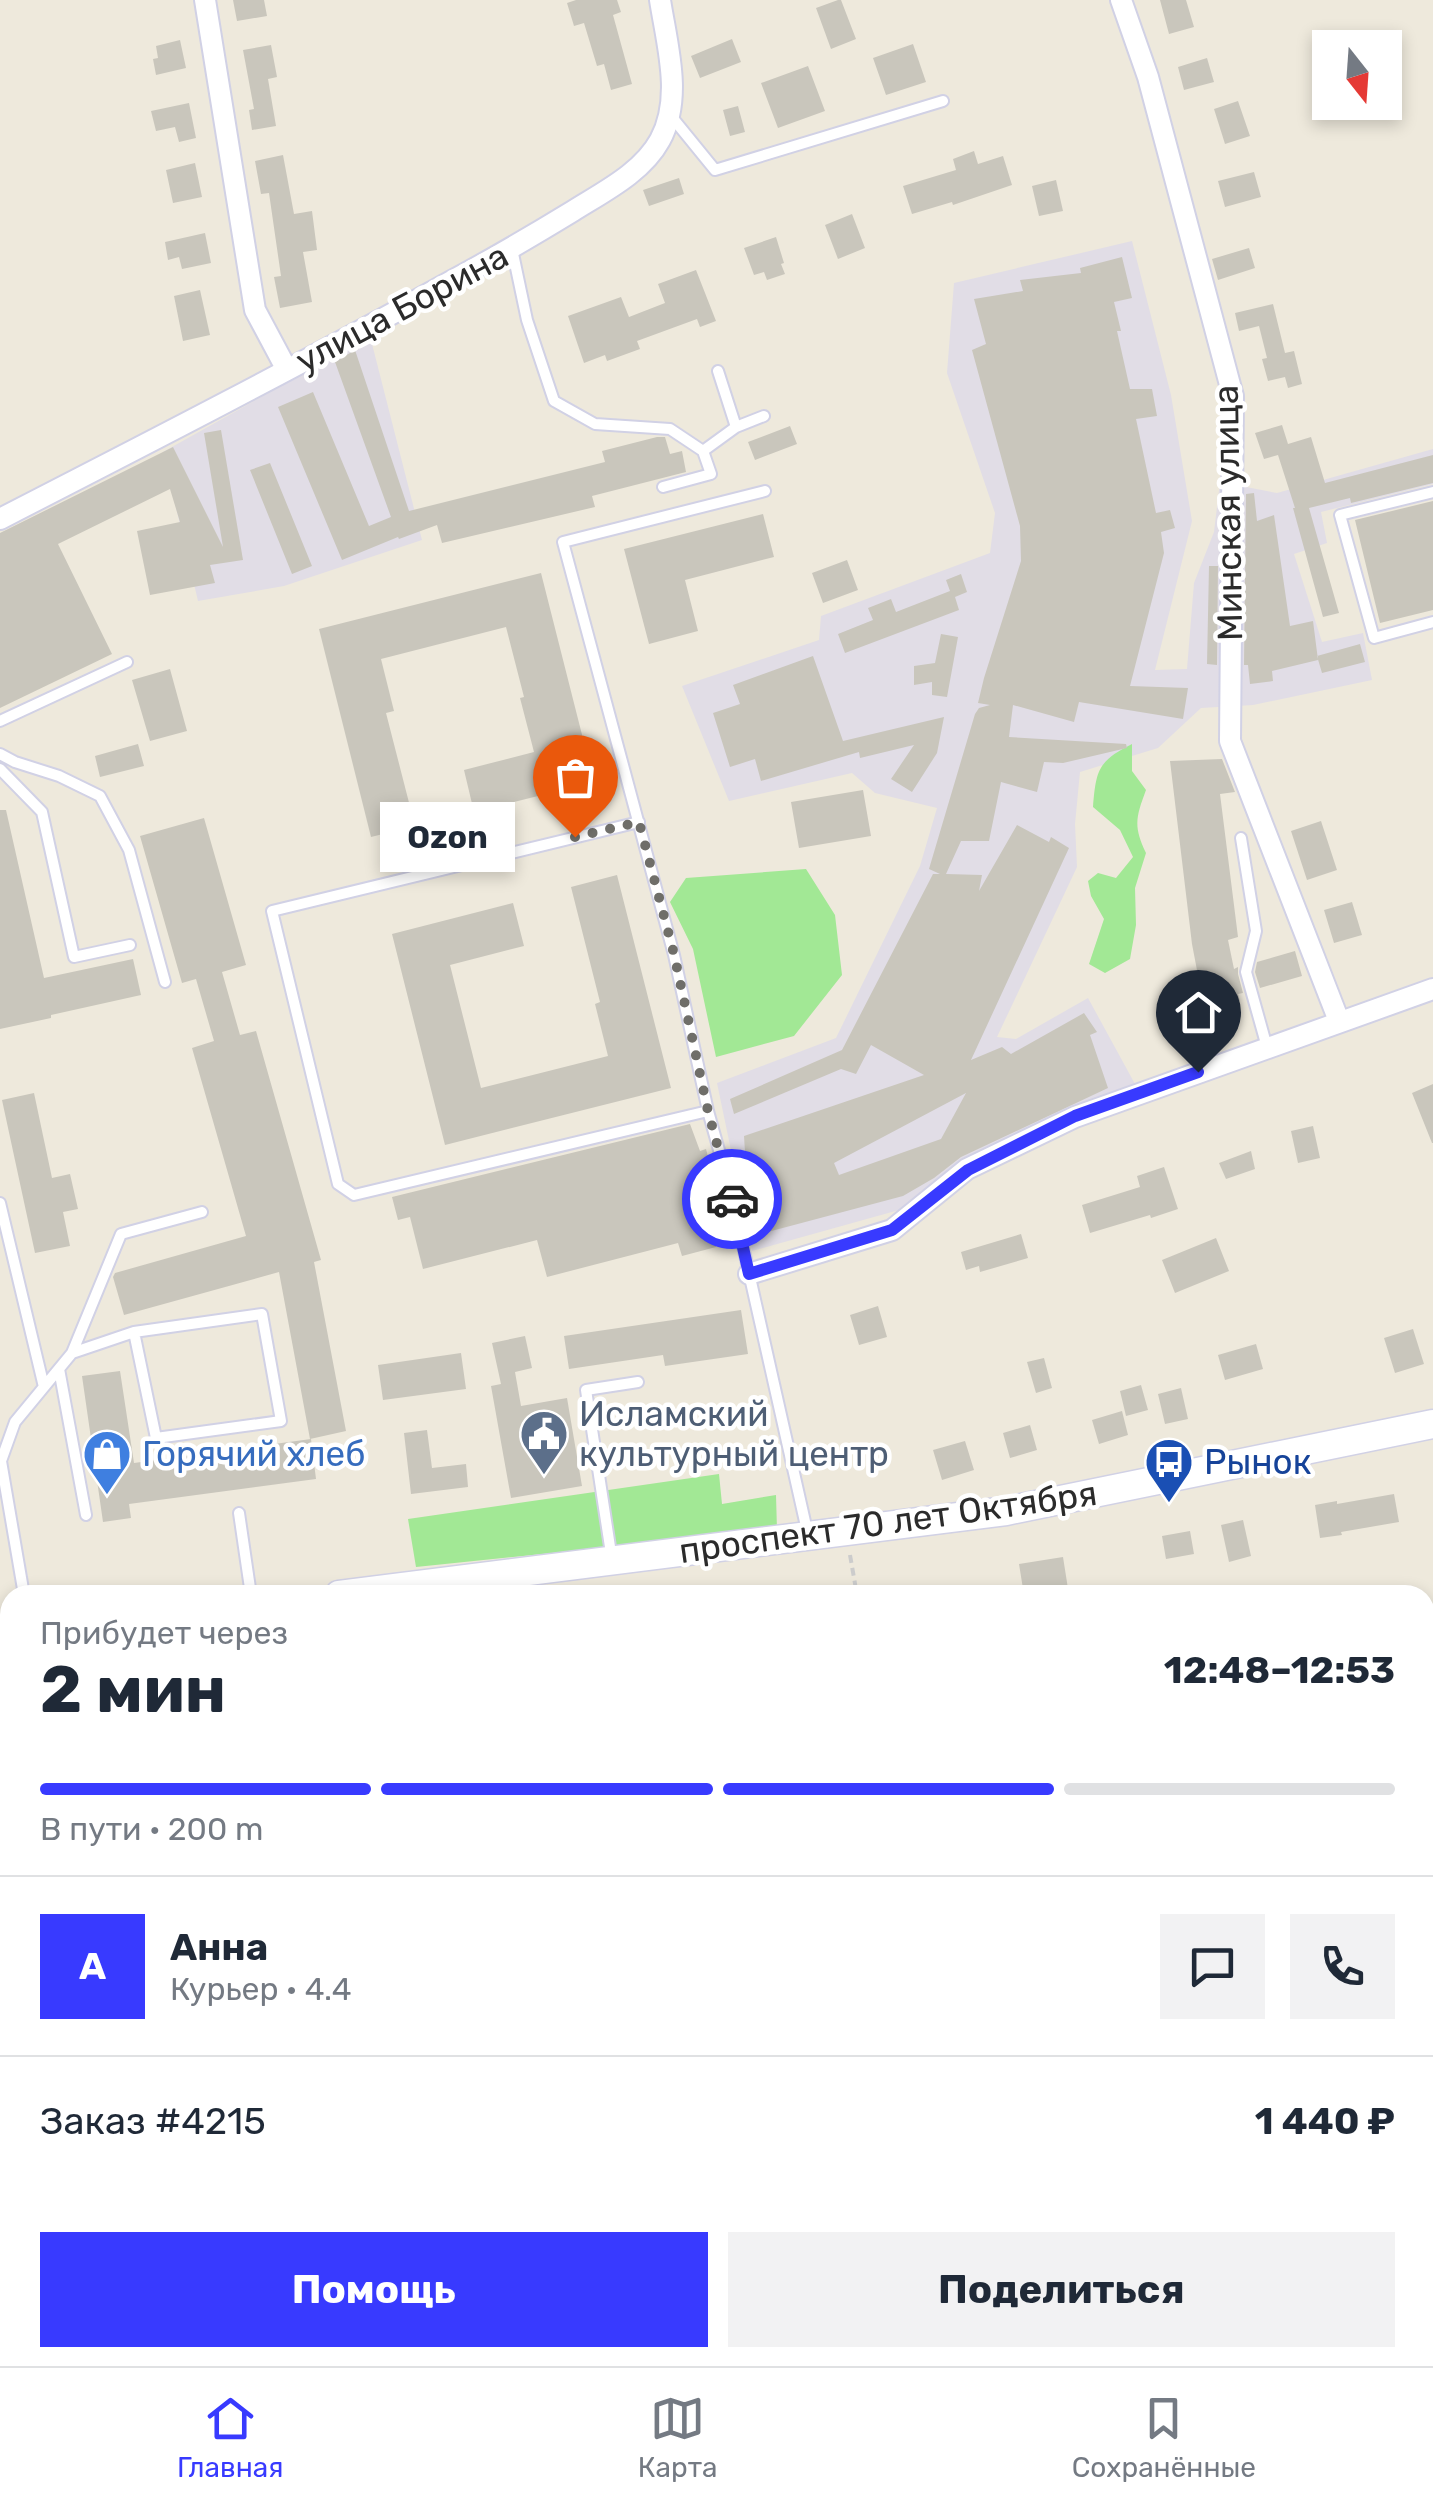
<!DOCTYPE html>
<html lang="ru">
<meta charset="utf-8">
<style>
:root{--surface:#fff;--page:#f2f2f3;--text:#1f2937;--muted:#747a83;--line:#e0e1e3;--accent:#383aff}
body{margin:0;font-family:Rubik,sans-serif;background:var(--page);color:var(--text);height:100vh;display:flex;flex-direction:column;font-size:38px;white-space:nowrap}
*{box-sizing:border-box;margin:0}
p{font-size:32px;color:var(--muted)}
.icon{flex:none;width:55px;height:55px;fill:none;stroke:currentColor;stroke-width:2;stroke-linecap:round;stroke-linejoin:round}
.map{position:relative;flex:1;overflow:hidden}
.sheet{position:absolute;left:0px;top:1585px;width:1435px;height:782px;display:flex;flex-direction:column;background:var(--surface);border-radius:30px 30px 0 0;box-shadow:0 5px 15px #0003}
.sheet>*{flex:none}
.needle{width:65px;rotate:163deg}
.controls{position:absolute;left:1312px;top:30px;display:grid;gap:20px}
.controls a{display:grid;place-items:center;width:90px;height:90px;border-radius:0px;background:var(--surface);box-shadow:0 5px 15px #0003;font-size:50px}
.pin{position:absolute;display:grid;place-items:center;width:85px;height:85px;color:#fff;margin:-102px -42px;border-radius:50% 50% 50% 0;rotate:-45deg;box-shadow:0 0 10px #0007}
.pin .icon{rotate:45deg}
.courier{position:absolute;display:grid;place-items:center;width:100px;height:100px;margin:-50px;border:8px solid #383aff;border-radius:50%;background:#fff;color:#222;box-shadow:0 2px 12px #0007}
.bubble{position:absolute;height:70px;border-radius:0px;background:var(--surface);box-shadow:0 5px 15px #0003;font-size:32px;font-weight:700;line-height:70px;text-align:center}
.head em{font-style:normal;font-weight:700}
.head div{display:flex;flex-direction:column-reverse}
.head{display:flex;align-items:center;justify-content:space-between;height:170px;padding:0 40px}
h1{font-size:65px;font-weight:700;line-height:75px}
.bar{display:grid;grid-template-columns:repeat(4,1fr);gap:15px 10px;align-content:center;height:120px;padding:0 40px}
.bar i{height:12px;border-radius:8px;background:var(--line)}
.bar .selected{background:var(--accent)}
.bar p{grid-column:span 4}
.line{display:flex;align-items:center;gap:25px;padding:0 40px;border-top:2px solid var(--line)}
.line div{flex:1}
.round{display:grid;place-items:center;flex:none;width:105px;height:105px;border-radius:0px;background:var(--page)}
.primary-button{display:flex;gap:20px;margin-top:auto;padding:20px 40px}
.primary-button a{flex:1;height:115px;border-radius:0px;background:var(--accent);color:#fff;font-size:40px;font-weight:700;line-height:115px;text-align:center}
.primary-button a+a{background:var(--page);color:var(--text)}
.menu{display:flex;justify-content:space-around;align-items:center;height:140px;border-top:2px solid var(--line);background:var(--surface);font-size:28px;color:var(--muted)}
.menu a{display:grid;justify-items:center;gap:5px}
.menu .selected{color:var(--accent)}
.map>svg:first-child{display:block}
</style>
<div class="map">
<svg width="1433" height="2366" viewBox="0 0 1433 2366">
<rect width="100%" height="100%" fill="#eee9dc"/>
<path fill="#e1dde6" d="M1132 241 1171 395 1192 521 1155 670 1187 669 1194 583 1214 532 1220 482 1277 493 1433 449V484L1321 512 1327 543 1294 554 1322 642 1363 633 1372 680 1253 705 1201 708 1158 748 1080 772 1075 824 1077 867 997 1037 1016 1039 1088 998 1135 1084 1091 1102 974 1160 899 1210 752 1251 717 1083 836 1038 920 866 937 808 875 793 852 773 729 801 682 686 819 640 821 616 990 553 995 513 947 373 954 283Z
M370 336 422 540 284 586 198 601 163 452Z"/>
<path fill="#f5dcd9" d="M812 2358H1170L1172 2366H814Z"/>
<path fill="#a2e895" d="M1132 744V771L1146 790C1136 817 1133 826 1146 853L1135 888 1136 925 1130 959 1105 973 1089 964 1104 919 1091 896 1088 881 1098 873 1116 878 1133 857 1120 830 1093 807C1096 770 1098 761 1132 744Z
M806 869 835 915 842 975 794 1036 716 1057 693 949 670 902 686 878Z
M719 1474 722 1504 776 1495 777 1530 416 1567 408 1519Z"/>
<path fill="#c9c6bc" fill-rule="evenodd" d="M233 0H264L267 16 237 21Z
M576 0H617L621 12 613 15 632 84 611 90 604 64 597 66 584 23 574 26 567 3Z
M838 0H841L856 39 831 49 816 8Z
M1160 0H1186L1194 27 1169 34Z
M732 39 741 62 700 78 691 56Z
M180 40 186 68 156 75 153 59 158 58 156 46Z
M913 44 926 82 886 95 873 58Z
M271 45 277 77 268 79 276 126 252 130 249 110 254 109 243 50Z
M1207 58 1214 82 1184 90 1178 67Z
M808 66 825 111 778 128 761 83Z
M1238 101 1250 136 1225 144 1214 109Z
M189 103 196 138 179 142 175 127 156 131 151 111Z
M738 106 745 132 730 136 723 110Z
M974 151 978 164 1003 156 1012 185 953 205 952 202 912 214 903 186 956 170 953 159Z
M283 155 294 214 312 211 317 250 303 252 312 302 280 308 274 277 281 276 269 193 261 194 255 161Z
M195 163 202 197 173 203 166 170Z
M1254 172 1261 197 1225 207 1218 181Z
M679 178 684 194 649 206 643 190Z
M1056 180 1063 211 1039 216 1032 186Z
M852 214 865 248 838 259 825 225Z
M205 233 211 263 182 269 179 257 168 260 165 242Z
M776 237 784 263 781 264 785 274 767 280 764 272 754 275 744 248Z
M1249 248 1255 268 1218 280 1212 259Z
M1122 257 1132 298 1114 302 1121 331H1117L1130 389H1152L1157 416 1136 419 1156 513 1170 510 1175 528 1161 532 1164 553 1130 686 1188 688 1183 719 1079 702 1074 722 1013 705 1009 737 1126 744 1127 748 1063 763 1044 762 1037 792 1001 782 989 841H961L946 874 982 875 979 891 1017 825 1049 842 1051 837 1069 848 971 1060 1002 1047 1011 1054 1084 1013 1097 1032 1090 1035 1108 1088 961 1157 934 1178 903 1196 760 1234 747 1184 744 1136 924 1075 871 1045 856 1074 841 1069 734 1114 730 1099 842 1050 933 874H940L929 869 975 714 979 708 990 705 978 703 984 678 1021 561 1020 526 972 350 986 344 974 299 1023 291 1020 280 1081 273 1080 268ZM966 1093 941 1139 839 1175 834 1163Z
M696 270 716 321 700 327 697 319 637 341 640 349 607 361 605 355 584 363 568 316 621 297 629 317 665 303 658 284Z
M200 290 210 335 183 341 174 296Z
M1273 304 1285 353 1294 351 1302 384 1288 388 1285 377 1268 381 1262 359 1267 358 1259 326 1239 331 1235 313Z
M355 350 409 511 605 462 602 451 657 437H665L670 454 682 451 686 472 592 496 595 507 442 543 437 525 399 539 398 537 342 560 278 407 313 392 369 526 391 517 335 362Z
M1282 425 1288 444 1311 437 1325 483 1433 455V483L1351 503 1350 498 1309 508 1339 613 1323 617 1293 508H1295L1278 455 1264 459 1255 433Z
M790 426 797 444 755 460 748 442Z
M221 430 243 560 210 565 215 583 150 595 137 531 180 522 170 489 58 544 112 654 0 708V533L173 447 223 547 204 433Z
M270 463 312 566 292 574 250 470Z
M1254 493 1257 521 1274 515 1290 626 1313 621 1318 660 1272 671 1273 681 1250 684 1248 665H1244L1246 494Z
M1433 501V610L1380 623 1355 520Z
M763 514 774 557 685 580 698 631 649 644 624 549Z
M847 560 858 590 823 603 812 573Z
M1209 566H1218L1217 665 1207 664Z
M541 573 594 782 474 812 464 770 534 752 520 698 524 697 506 627 381 659 394 711 386 713 415 826 371 837 319 629Z
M961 574 967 592 955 597 959 610 845 653 838 634 873 620 868 608 891 599 896 612 950 591 946 580Z
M941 634 958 637 947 697 932 695V682L914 685V666L935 663Z
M1360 644 1365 662 1322 673 1317 656Z
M813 656 843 741 944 717 937 753 912 792 891 779 914 745 860 758 859 752 761 781 755 759 730 767 713 713 740 704 733 685Z
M170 669 187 731 150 741 132 680Z
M138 744 144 766 100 777 95 756Z
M1222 759 1235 792 1220 794 1238 937 1228 940 1234 969 1238 967V974L1243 993 1238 994 1240 1001 1204 1007 1192 944 1170 761Z
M863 790 871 836 799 848 791 802Z
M0 810H6L44 978 133 959 141 995 51 1015V1018L0 1029Z
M204 818 246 965 222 972 240 1035 256 1031 321 1260 314 1262 346 1431 310 1439 279 1272 124 1315 113 1277 115 1273 246 1236 192 1048 214 1041 196 979 182 983 140 836Z
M1321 821 1337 870 1307 880 1291 831Z
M617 875 671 1088 445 1145 392 934 513 903 524 946 450 965 481 1088 608 1056 595 1004 600 1002 571 887Z
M1352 902 1362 935 1334 943 1324 910Z
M1295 951 1302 976 1260 988 1255 972 1257 962Z
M1433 1084V1143H1432L1412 1093Z
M34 1093 52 1178 70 1174 78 1209 63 1212 70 1246 35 1253 2 1100Z
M690 1124 700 1151 706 1149 718 1195 713 1197 722 1232 713 1234 716 1247 682 1256 678 1243 547 1277 537 1240 423 1269 410 1217 398 1220 392 1197Z
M1313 1126 1320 1158 1298 1163 1291 1131Z
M1251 1151 1255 1169 1226 1179 1219 1163Z
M1164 1167 1178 1209 1151 1218 1150 1215 1090 1233 1082 1205 1140 1187 1137 1176Z
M1021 1234 1028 1258 980 1272 979 1266 966 1270 961 1252Z
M1216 1238 1229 1271 1175 1293 1162 1260Z
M878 1306 887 1337 859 1345 850 1315Z
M741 1310 748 1354 665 1366 663 1355 569 1369 564 1336Z
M1413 1329 1424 1364 1395 1373 1384 1338Z
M525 1336 532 1368 515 1372 521 1406 567 1398 582 1486 511 1498 491 1386 501 1384 492 1343Z
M1256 1344 1263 1369 1225 1380 1218 1355Z
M461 1353 466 1389 383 1400 378 1365Z
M1044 1358 1052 1388 1036 1393 1027 1362Z
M120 1371 134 1463 311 1439 316 1479 129 1504 131 1518 103 1522 82 1376Z
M1141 1385 1148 1410 1126 1416 1120 1391Z
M1181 1388 1188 1419 1165 1424 1158 1394Z
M1122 1411 1128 1435 1099 1444 1092 1420Z
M1030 1425 1037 1450 1010 1458 1003 1433Z
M427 1430 432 1468 466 1464 468 1487 411 1494 404 1433Z
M965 1441 974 1470 942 1480 933 1450Z
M1394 1494 1399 1522 1341 1532 1342 1535 1320 1538 1315 1505 1337 1501V1504Z
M1243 1520 1251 1556 1229 1562 1221 1525Z
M1190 1531 1194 1554 1166 1559 1162 1536Z
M1063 1557 1069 1595H1024L1019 1564Z"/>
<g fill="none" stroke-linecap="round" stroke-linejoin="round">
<g stroke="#d1d1e5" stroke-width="14">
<path id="service" d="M671 116 715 170 943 101
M512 249 527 320 554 401 595 424 670 429 703 451 711 474 663 487
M718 371 736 427
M703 451 736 427 764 416
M765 491 563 542 674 955 708 1111 731 1193 808 1535
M1433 492 1340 515 1374 638 1433 622
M0 721 127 662
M0 754 15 762 59 776 100 796 129 850 165 982
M0 769 42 812 74 957 130 945
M639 822 272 911 338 1184 354 1195 708 1111
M1241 838 1256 931 1246 972 1267 1047
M0 1203 44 1387
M72 1353 121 1234 202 1212
M59 1369 86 1515
M239 1513 251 1595
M612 1560 586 1390 638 1382
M24 1595 1 1461 15 1422 72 1353 134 1332 262 1314 281 1421 156 1438 134 1332
M633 2358 646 2366
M791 2358 810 2366
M1367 2358 1383 2366
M109 2366 113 2358
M393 2366 398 2358
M766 2366 770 2358
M1390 2366 1395 2358"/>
</g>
<g stroke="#d1d1e5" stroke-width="24">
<path id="minor" d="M205 0 255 310 287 370
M1121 0 1148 77 1233 396 1230 741 1339 1021
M0 519C150 442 300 365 448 283 491 260 532 236 573 211 603 192 642 173 660 140 683 98 667 45 660 0
M749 1274 892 1230 967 1169 1075 1117 1433 989
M0 2025 10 2008
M1425 2203 1433 2207
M0 2331 10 2337
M49 2358 65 2366
M659 2366 663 2358"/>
</g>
<g stroke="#d1d1e5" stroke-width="31">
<path id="secondary" d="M339 1595 1006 1511 1433 1424
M0 1639 10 1637"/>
</g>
<path stroke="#ccc" stroke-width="4" stroke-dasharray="8 5" stroke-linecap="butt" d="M850 1555 857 1595
M0 2061 9 2043"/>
<use href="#service" stroke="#fff" stroke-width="10"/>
<use href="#minor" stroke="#fff" stroke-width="20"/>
<use href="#secondary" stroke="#fff" stroke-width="28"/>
</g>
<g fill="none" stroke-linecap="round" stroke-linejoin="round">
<path stroke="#6f6e69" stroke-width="10" stroke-dasharray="0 18" d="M575 837 639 822 674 954 708 1111 732 1199"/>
<path stroke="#383aff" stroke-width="12" d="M732 1199 749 1274 892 1230 968 1170 1075 1116 1198 1072"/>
</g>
<defs>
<g id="civic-pin" transform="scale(2.5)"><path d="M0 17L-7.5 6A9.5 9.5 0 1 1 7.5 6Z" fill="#5c6f8a" stroke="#fff"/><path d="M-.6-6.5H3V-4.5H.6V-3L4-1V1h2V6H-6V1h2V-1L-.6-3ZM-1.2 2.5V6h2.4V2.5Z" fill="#fff"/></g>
<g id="shop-pin" transform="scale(2.5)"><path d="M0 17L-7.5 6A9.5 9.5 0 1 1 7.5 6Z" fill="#3f7fe0" stroke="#fff"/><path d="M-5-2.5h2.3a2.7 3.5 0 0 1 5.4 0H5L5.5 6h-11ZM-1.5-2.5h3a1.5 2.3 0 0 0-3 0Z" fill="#fff"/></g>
<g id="bus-pin" transform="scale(2.5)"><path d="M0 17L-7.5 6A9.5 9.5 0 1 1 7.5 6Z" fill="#1a4fb4" stroke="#fff"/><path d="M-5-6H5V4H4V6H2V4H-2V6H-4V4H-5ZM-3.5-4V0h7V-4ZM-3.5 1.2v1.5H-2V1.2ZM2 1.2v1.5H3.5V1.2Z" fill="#fff"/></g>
</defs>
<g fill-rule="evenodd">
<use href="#civic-pin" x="544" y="1434"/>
<use href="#shop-pin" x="107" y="1454"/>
<use href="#bus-pin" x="1169" y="1462"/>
</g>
<g text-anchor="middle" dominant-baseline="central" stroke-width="9" stroke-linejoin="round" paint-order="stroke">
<g font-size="35" fill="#2b2b2b" stroke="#fff">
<text transform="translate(402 308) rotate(-28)">улица Борина</text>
<text transform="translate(1228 513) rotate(-91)">Минская улица</text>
<text transform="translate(888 1522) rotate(-8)">проспект 70 лет Октября</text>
</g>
<g font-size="35" fill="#4e5e75" stroke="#fff" text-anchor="start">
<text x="579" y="1414">Исламский<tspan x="579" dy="40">культурный центр</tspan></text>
</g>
<g font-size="35" fill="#366cbe" stroke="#fff" text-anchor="start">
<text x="142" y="1454">Горячий хлеб</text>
</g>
<g font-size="35" fill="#164399" stroke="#fff" text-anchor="start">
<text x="1204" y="1462">Рынок</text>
</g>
</g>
</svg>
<div class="controls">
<a><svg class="needle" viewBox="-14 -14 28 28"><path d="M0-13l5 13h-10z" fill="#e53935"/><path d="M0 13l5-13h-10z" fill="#747a83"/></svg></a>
</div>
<div class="pin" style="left:575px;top:837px;background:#ea580c"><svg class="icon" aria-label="bag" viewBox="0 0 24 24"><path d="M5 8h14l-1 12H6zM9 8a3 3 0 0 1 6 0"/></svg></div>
<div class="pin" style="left:1198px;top:1072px;background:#1f2937"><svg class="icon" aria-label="home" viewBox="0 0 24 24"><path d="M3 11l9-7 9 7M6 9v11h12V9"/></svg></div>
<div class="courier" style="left:732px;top:1199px"><svg class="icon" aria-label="car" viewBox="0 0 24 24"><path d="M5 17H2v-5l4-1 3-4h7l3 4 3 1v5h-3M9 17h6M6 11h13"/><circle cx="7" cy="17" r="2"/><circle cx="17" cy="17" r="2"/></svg></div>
<div class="bubble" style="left:380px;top:802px;width:135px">Ozon</div>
<section class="sheet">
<div class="head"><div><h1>2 мин</h1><p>Прибудет через</p></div><em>12:48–12:53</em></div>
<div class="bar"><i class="selected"></i><i class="selected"></i><i class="selected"></i><i></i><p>В пути · 200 m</p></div>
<div class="line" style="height:180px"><b class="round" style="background:var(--accent);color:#fff">А</b><div><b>Анна</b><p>Курьер · 4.4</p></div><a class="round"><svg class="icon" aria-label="chat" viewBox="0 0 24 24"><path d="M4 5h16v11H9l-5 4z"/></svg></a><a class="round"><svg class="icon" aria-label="phone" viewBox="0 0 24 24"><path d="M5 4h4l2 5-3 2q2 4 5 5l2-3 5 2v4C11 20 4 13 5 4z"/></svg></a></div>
<div class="line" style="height:130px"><div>Заказ #4215</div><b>1 440 ₽</b></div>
<div class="primary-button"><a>Помощь</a><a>Поделиться</a></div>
</section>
</div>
<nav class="menu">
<a class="selected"><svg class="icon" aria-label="home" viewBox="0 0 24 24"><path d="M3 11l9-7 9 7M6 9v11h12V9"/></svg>Главная</a>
<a><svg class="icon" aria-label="map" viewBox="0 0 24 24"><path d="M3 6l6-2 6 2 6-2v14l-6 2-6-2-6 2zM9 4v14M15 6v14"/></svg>Карта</a>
<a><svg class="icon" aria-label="saved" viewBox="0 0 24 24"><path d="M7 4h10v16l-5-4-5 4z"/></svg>Сохранённые</a>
</nav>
